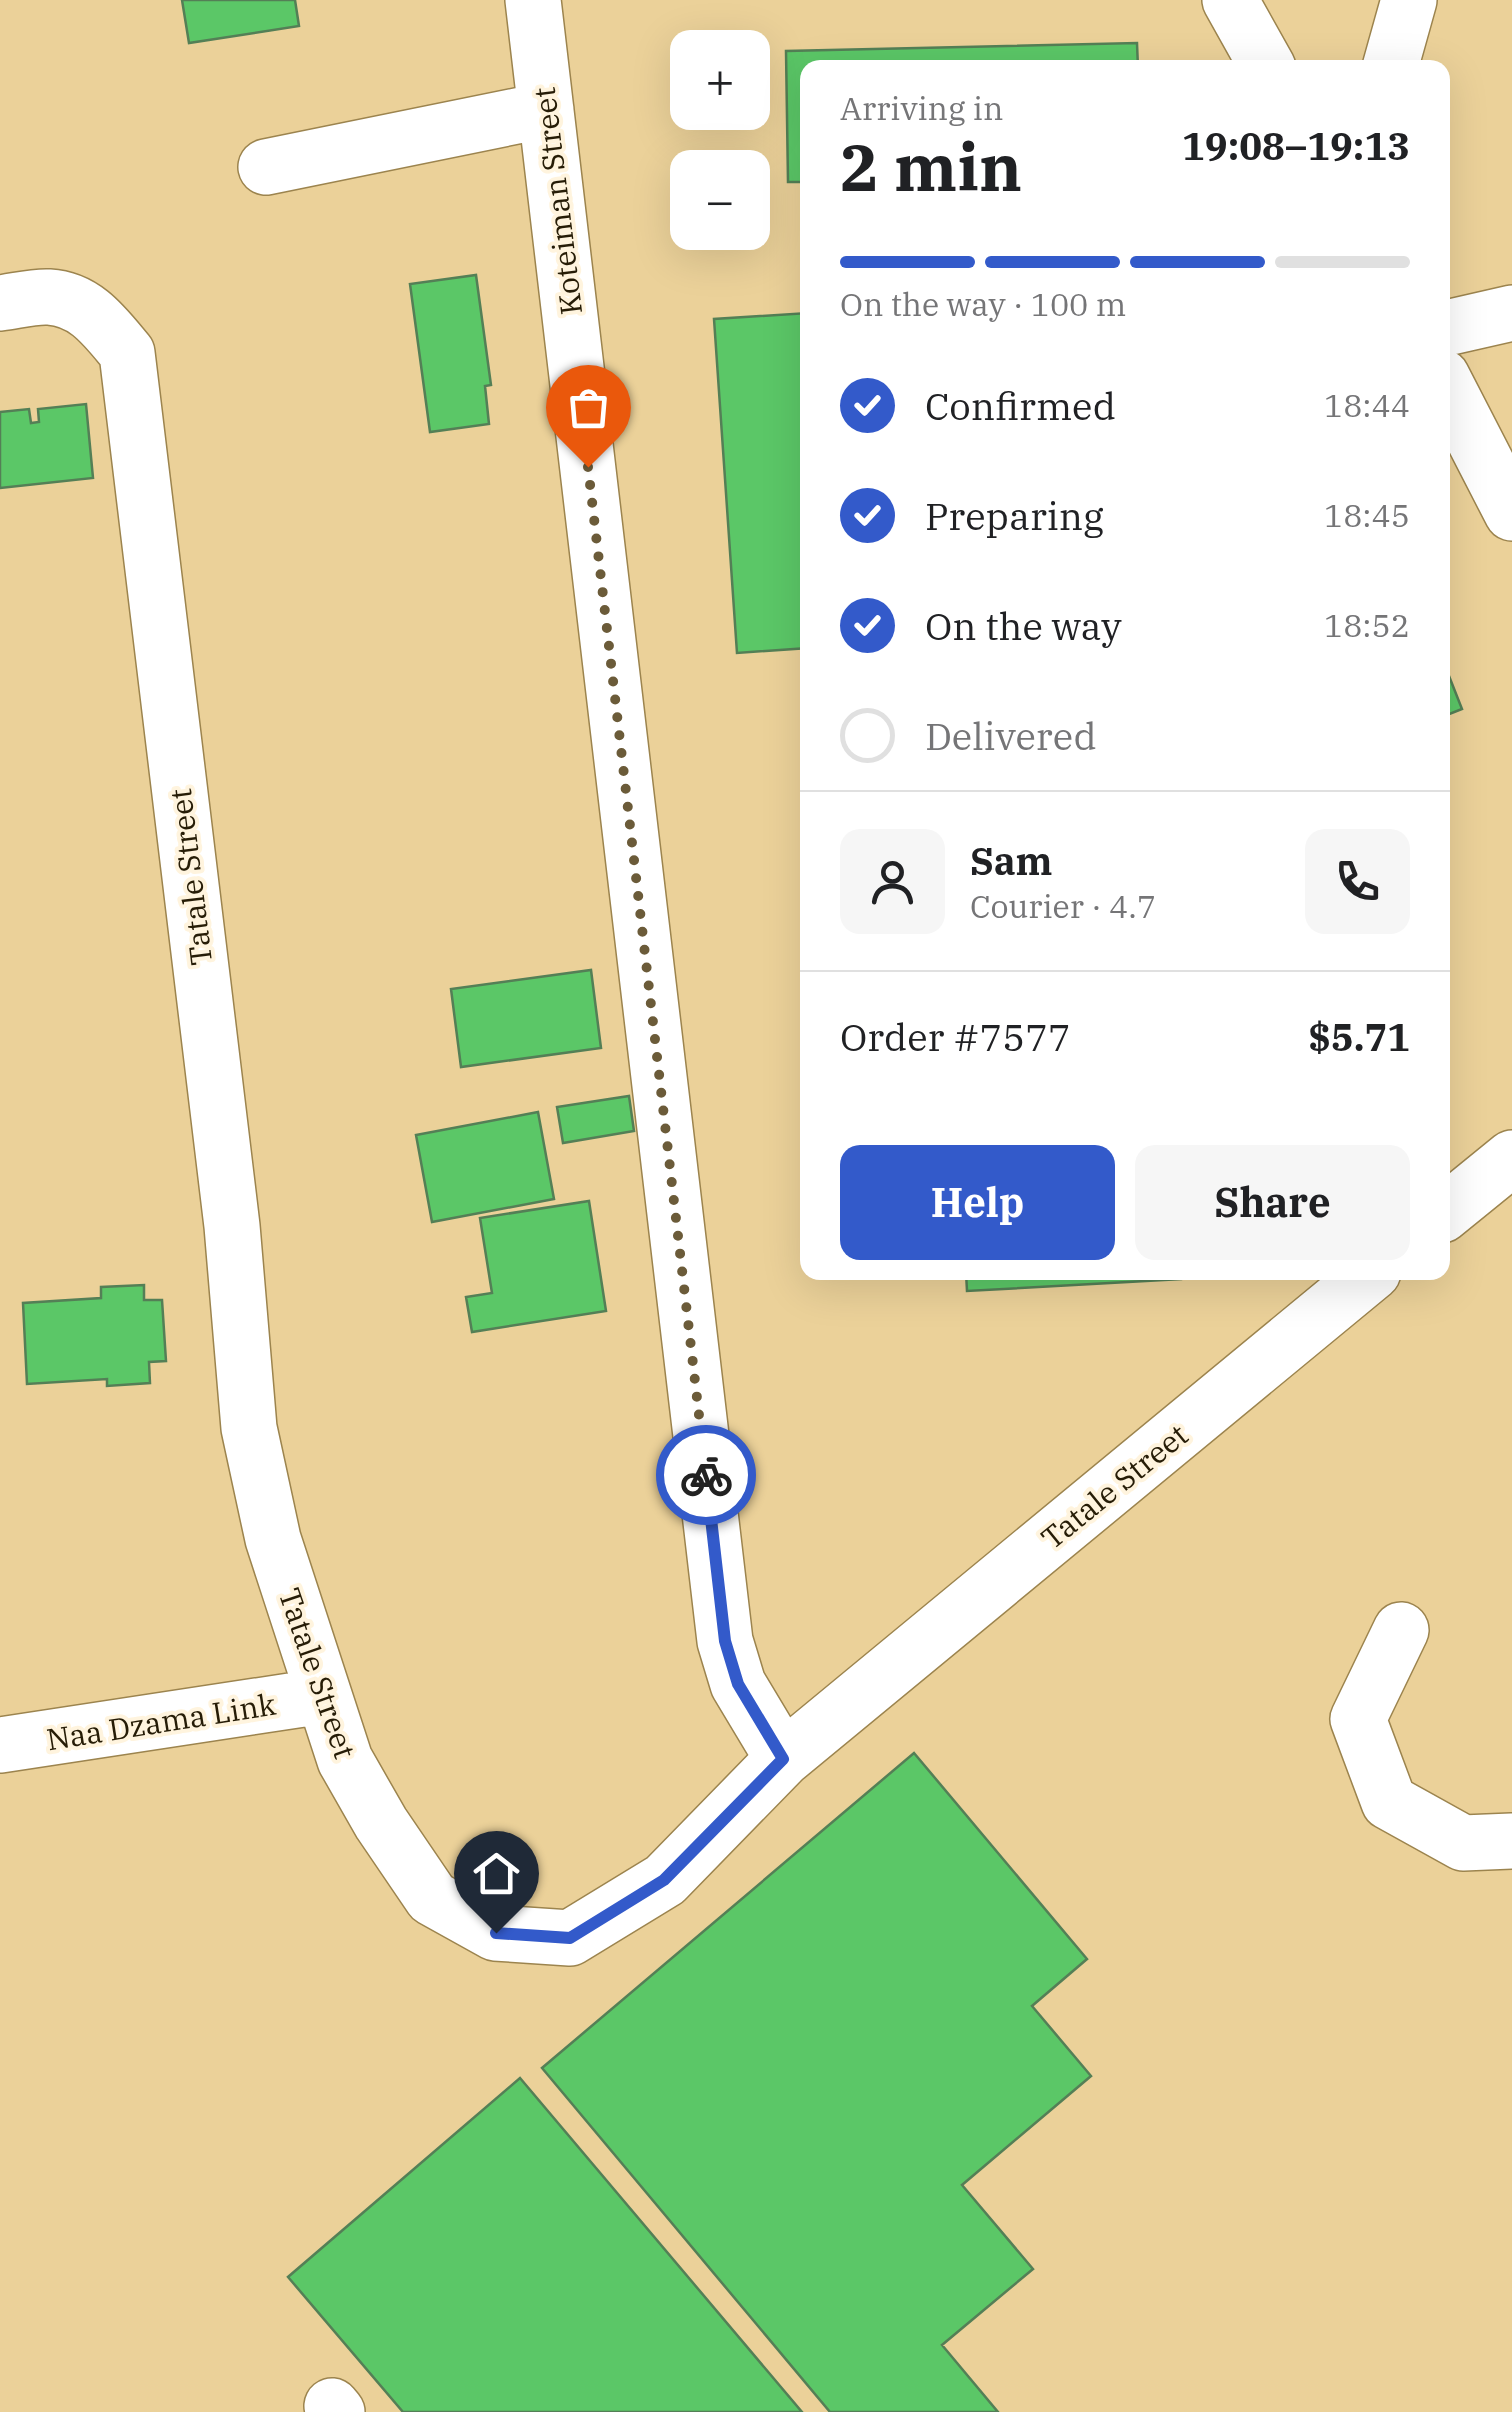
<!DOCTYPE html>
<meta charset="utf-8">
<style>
:root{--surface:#fff;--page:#f6f6f6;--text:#202124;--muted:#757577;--line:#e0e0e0;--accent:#335aca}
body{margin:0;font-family:"IBM Plex Serif",serif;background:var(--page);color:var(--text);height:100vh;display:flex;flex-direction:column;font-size:38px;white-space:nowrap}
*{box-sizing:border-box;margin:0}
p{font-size:32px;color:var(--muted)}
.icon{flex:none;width:55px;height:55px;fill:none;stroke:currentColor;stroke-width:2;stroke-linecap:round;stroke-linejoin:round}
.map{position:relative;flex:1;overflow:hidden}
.side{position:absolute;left:800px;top:60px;width:650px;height:1220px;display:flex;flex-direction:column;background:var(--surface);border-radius:20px;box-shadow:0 10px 40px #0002}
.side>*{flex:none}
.fabs{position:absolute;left:670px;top:30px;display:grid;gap:20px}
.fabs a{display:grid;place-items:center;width:100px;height:100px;border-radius:20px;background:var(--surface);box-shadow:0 10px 40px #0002;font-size:50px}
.pin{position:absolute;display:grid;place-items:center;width:85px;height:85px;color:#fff;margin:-102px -42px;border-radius:50% 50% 50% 0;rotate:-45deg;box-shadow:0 0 10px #0007}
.pin .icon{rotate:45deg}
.courier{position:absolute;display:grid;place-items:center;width:100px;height:100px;margin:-50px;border:8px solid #335aca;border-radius:50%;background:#fff;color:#222;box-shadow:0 2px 12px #0007}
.summary em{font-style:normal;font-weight:800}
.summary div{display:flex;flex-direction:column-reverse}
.summary{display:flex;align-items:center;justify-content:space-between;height:170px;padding:0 40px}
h1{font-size:65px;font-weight:800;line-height:75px}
.bar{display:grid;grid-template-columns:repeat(4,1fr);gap:15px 10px;align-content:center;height:120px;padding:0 40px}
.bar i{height:12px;border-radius:8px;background:var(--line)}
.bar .current{background:var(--accent)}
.bar p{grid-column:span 4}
.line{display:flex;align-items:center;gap:25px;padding:0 40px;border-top:2px solid var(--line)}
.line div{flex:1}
.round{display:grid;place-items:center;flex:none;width:105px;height:105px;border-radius:20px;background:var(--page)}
ol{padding:0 40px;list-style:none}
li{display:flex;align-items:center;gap:30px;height:110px}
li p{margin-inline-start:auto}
li .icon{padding:10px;border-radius:50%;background:var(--accent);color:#fff;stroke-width:4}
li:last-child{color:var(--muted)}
li i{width:55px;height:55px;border:5px solid var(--line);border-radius:50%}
.button{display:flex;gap:20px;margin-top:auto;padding:20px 40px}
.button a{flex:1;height:115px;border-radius:20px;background:var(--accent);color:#fff;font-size:40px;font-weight:800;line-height:115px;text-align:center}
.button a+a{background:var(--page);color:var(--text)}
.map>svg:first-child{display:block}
</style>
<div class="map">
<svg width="1512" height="2412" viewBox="0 0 1512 2412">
<rect width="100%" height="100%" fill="#ebd199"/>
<path fill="#5bc767" stroke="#547f56" stroke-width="2.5" d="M182 0H295L299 26 189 43Z
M1137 43 1138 68H808V182H788L786 51Z
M476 275 491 385 485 386 489 424 430 432 410 284Z
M808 313V648L737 653 714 319Z
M86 404 93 478 0 488V412L29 409 31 423 39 422 38 409Z
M1449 676 1462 709 1442 717V679Z
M591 970 601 1048 461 1067 451 989Z
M629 1096 634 1131 563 1143 557 1107Z
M538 1112 554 1199 432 1222 416 1135Z
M589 1201 606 1311 472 1332 466 1297 492 1293 480 1218Z
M966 1272H1181V1279L967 1291Z
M144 1285V1300H162L166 1361 149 1362 150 1383 107 1386V1379L27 1384 23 1303 101 1298V1287Z
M914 1753 1087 1959 1032 2006 1091 2076 962 2185 1033 2269 942 2345 998 2412H830L542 2068Z
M520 2078 802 2412H403L288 2277Z"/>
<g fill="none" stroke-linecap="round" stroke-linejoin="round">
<g stroke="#9c844e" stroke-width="58">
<path id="minor" d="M533 0 725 1641 738 1684 783 1759
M1230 0 1268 68
M1390 68 1409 0
M266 167 546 110
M0 303C16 301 34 296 49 297 86 299 106 328 127 353L232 1226 249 1428 273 1539 345 1760 381 1823 432 1898 495 1933 570 1938 665 1880 783 1759 1373 1272
M1442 329 1512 313
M1442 377 1512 513
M1442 1215 1512 1158
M1401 1630 1358 1719 1389 1802 1463 1843 1512 1841
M0 1745 323 1696
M332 2406 337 2412"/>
</g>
<use href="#minor" stroke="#fff" stroke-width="55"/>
</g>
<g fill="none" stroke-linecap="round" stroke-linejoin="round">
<path stroke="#6b5b39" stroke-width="10" stroke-dasharray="0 18" d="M588 467 706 1475"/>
<path stroke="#335aca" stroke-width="12" d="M496 1933 570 1938 664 1880 783 1759 738 1684 725 1641 706 1475"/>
</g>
<g text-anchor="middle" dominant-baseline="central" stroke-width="8" stroke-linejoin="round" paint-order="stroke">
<g font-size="30" fill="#261c06" stroke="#fff4de">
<text transform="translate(557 201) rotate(-97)">Koteiman Street</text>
<text transform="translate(190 877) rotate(-97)">Tatale Street</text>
<text transform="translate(1114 1486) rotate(-39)">Tatale Street</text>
<text transform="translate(318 1673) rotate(71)">Tatale Street</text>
<text transform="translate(161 1721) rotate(-9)">Naa Dzama Link</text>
</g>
</g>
</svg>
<div class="fabs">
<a>+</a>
<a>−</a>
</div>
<div class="pin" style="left:588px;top:467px;background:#ea580c"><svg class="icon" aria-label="bag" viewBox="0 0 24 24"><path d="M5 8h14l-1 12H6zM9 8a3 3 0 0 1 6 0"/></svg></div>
<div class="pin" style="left:496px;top:1933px;background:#1f2937"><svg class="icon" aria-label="home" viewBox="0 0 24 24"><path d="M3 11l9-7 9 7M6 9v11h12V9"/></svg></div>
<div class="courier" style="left:706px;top:1475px"><svg class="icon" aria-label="bike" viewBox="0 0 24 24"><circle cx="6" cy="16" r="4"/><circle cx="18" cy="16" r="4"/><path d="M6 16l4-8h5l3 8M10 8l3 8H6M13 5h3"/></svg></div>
<section class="side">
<div class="summary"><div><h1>2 min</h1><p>Arriving in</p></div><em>19:08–19:13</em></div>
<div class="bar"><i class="current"></i><i class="current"></i><i class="current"></i><i></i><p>On the way · 100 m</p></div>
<ol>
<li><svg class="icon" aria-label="check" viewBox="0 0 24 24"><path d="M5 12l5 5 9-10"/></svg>Confirmed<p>18:44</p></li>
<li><svg class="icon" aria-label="check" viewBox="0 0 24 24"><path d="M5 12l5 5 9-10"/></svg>Preparing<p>18:45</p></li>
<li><svg class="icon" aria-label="check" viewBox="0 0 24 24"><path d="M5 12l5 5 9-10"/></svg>On the way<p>18:52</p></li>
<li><i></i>Delivered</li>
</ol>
<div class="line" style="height:180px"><a class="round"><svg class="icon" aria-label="person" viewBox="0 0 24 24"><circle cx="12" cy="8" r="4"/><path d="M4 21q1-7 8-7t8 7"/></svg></a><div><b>Sam</b><p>Courier · 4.7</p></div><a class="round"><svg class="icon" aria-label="phone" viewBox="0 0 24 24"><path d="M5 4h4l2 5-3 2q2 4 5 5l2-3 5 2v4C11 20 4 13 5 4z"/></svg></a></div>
<div class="line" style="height:130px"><div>Order #7577</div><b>$5.71</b></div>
<div class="button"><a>Help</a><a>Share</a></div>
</section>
</div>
